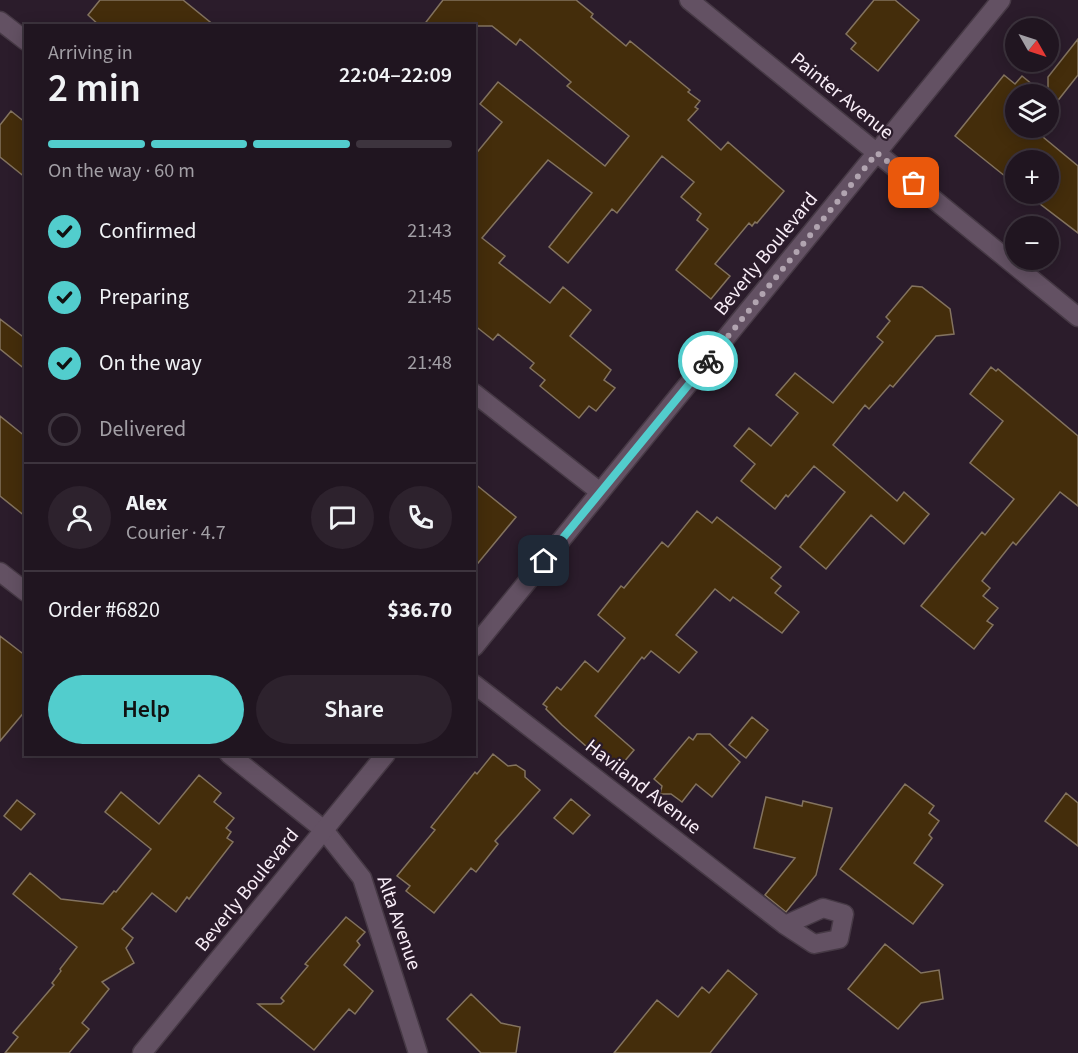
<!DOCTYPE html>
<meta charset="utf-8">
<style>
:root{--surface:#201520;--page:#2d222d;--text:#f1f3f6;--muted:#a29fa5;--line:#3d343e;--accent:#52cdcd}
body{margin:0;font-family:"Source Sans 3",sans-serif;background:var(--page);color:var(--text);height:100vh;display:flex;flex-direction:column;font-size:22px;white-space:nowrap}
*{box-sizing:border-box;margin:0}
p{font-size:20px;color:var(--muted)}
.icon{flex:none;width:33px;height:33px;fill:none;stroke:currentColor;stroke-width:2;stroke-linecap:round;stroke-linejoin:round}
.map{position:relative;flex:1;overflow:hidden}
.panel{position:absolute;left:24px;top:24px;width:452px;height:732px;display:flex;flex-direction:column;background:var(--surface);border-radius:0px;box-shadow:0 3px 15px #0003,0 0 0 2px var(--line)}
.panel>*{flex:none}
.needle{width:39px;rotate:129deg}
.controls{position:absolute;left:1005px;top:18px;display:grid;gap:12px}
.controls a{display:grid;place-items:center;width:54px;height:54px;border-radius:50%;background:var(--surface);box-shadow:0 3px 15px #0003,0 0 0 2px var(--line);font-size:30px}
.pin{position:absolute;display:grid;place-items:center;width:51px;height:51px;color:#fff;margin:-26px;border-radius:12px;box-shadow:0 3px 9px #0006}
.courier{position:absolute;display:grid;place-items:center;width:60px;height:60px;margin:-30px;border:4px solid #52cdcd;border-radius:50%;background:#fff;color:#222;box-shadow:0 2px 8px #0007}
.head em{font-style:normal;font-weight:600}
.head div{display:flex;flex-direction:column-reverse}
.head{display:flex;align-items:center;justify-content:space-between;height:102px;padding:0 24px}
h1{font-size:39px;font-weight:600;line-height:45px}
.bar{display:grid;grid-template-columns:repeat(4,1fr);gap:9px 6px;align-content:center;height:72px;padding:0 24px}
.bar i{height:8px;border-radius:4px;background:var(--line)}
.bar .current{background:var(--accent)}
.bar p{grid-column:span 4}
.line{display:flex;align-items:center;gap:15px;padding:0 24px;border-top:2px solid var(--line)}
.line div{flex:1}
.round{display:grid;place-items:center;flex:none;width:63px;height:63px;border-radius:32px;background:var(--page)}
ol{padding:0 24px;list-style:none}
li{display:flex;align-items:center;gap:18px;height:66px}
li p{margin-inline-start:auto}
li .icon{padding:6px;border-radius:50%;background:var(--accent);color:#111;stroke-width:4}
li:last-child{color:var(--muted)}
li i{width:33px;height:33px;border:3px solid var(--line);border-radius:50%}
.primary-button{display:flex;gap:12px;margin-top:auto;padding:12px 24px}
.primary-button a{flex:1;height:69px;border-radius:36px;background:var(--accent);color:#111;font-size:24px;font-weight:600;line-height:69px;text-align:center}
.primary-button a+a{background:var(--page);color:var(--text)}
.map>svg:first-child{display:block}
</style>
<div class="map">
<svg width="1078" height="1053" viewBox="0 0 1078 1053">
<rect width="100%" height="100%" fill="#2b1c2b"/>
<path fill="#442d0b" stroke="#83735f" stroke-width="1.5" d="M100 0H183L215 26H100L88 15Z
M443 0H576L593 14 591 17 626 46 630 41 690 90 688 92 700 101 695 107 698 109 688 120 721 150 728 142 784 191 757 223 755 222 752 226 749 223 715 264 730 276 711 299 676 270 708 229 697 220 701 214 681 197 694 182 662 156 617 213 612 209 568 263 549 247 592 193 548 160 482 238 505 256 499 263 550 303 563 287 591 310 570 336 611 370 604 380 615 388 596 411 589 406 579 418 540 386 545 380 530 368 534 363 498 334 493 340 474 325V156L502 122 480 104 498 82 605 166 629 136 567 86 571 82 520 39 516 45 492 26H423Z
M874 0H895L919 20 878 71 851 49 856 43 846 34Z
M1078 39V75L1048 113V77Z
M1004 75 1015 84 1022 76 1044 94H1016V128H1032L1078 166V233L1027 194H1048V160H1016V185L955 136Z
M11 111 26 123V178L0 157V125Z
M912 286 922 287 950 309 954 334 936 336 893 387 890 385 869 409 865 405 833 445 897 501 904 492 929 514 904 544 871 515 826 569 800 547 845 492 814 466 788 497 786 495 775 509 741 481 755 464 734 446 749 428 771 446 798 413 776 395 795 373 833 403 883 342 877 337 890 321 886 317Z
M0 319 26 339V370L0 349Z
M991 367 996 371 998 369 1078 436V506L1060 492 1016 545 1013 542 982 581 990 588 983 596 998 608 987 621 993 625 974 649 921 606 982 532 985 535 1014 499 970 463 1003 421 970 394Z
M0 416 26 437V517L0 496Z
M474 483 516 517 474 568Z
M697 511 712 523 717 517 781 567 771 578 781 586 775 593 799 612 782 633 733 597 730 601 715 589 676 635 697 652 679 673 651 651 644 659 642 657 595 716 634 750 617 770 614 767 612 769 562 725 546 709 547 707 543 704 557 687 561 690 585 661 598 672 625 638 598 615 621 586 624 588 662 542 668 547Z
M0 636 26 656V710L0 741Z
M752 717 768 730 746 758 729 745Z
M697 734H710L740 762 712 797 696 784 682 802 671 794H660L662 786 654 779 689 737 693 740Z
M493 754 508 766 516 765 525 771V777L540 790 495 841 498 844 476 872 471 868 434 913 406 891 410 886 397 876 435 830 431 827 475 772 477 774Z
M199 775 221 793 214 802 234 818 226 828 231 832 227 838 233 842 189 899 187 897 176 912 152 893 122 929 133 938 126 948 134 963 102 982 109 989 82 1023 89 1029 69 1053H5L18 1037 13 1033 54 985 52 983 61 971 60 969 77 947 13 894 30 873 61 899 103 904 114 891 116 892 151 849 105 812 121 792 159 824Z
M905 784 934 806 929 813 939 821 929 835 932 838 914 863 943 885 913 924 840 869Z
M1066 793 1078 803V846L1045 821Z
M766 797 802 806 803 801 832 808 816 875 786 912 765 895 795 858 754 848Z
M571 799 590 815 573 834 554 818Z
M17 800 35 814 21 830 4 816Z
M346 917 365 932 357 941 360 945 344 965 373 991 355 1014 349 1009 314 1050 258 1004H281L284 1001 281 998 308 966 305 964Z
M885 944 921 973 939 970 943 999 921 1003 898 1029 848 989Z
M728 970 757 994 710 1053H614L657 1000 678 1017 702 987 709 993Z
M471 994 501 1023 520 1027 516 1053H481L447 1019Z"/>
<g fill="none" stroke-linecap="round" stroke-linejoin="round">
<g stroke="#463945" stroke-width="21">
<path id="street" d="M0 21 26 41
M877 153 1078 317
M474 393 600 492
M0 572 26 592
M474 684 785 925 814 944 839 939 844 914 823 908 785 925
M229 754 324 830 362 878 418 1053"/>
</g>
<g stroke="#463945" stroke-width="21">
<path id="secondary" d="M689 0 877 153
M474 647 1001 0
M142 1053 386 754"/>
</g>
<use href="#street" stroke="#635163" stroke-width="18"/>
<use href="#secondary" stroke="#635163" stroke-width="18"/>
</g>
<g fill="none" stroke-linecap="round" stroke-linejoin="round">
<path stroke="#b1a4b0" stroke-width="6" stroke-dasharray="0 10.8" d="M708 361 877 153 914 183"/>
<path stroke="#52cdcd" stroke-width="8" d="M544 561 708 361"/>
</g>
<g text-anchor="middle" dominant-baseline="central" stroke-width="4.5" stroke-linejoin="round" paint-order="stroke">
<g font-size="20" fill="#f9eef8" stroke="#2b1c2b">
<text transform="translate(842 96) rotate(39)">Painter Avenue</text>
<text transform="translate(766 254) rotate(-51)">Beverly Boulevard</text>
<text transform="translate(643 787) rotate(38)">Haviland Avenue</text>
<text transform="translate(247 890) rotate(-51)">Beverly Boulevard</text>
<text transform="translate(399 923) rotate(71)">Alta Avenue</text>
</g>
</g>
</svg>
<div class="controls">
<a><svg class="needle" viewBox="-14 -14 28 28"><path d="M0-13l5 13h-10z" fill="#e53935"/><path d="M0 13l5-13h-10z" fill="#a29fa5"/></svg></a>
<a><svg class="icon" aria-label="layers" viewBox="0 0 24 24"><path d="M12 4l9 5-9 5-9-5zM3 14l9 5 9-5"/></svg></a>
<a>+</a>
<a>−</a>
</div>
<div class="pin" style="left:914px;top:183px;background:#ea580c"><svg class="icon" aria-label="bag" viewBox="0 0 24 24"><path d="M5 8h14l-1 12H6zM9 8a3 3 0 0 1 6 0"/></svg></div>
<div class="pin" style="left:544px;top:561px;background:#1f2937"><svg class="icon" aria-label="home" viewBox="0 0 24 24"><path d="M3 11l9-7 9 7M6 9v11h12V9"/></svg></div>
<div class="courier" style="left:708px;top:361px"><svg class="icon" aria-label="bike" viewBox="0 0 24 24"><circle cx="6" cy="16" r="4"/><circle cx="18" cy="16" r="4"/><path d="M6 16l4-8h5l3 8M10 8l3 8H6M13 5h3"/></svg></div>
<section class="panel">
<div class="head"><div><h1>2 min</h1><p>Arriving in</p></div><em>22:04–22:09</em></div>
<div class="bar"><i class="current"></i><i class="current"></i><i class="current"></i><i></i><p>On the way · 60 m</p></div>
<ol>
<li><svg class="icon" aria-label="check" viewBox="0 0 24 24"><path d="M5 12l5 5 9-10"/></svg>Confirmed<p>21:43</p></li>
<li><svg class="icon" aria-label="check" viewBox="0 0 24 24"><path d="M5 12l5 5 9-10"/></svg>Preparing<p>21:45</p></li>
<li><svg class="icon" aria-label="check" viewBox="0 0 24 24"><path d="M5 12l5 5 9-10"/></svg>On the way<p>21:48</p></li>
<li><i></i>Delivered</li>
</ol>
<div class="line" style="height:108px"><a class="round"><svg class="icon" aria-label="person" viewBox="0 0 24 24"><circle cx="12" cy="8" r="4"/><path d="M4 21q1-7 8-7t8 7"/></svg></a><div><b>Alex</b><p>Courier · 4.7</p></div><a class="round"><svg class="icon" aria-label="chat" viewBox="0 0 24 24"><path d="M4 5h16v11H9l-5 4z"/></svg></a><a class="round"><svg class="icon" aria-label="phone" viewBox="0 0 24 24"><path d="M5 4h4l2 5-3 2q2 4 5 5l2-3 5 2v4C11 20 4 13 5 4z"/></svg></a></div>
<div class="line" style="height:78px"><div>Order #6820</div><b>$36.70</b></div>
<div class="primary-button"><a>Help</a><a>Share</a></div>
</section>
</div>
